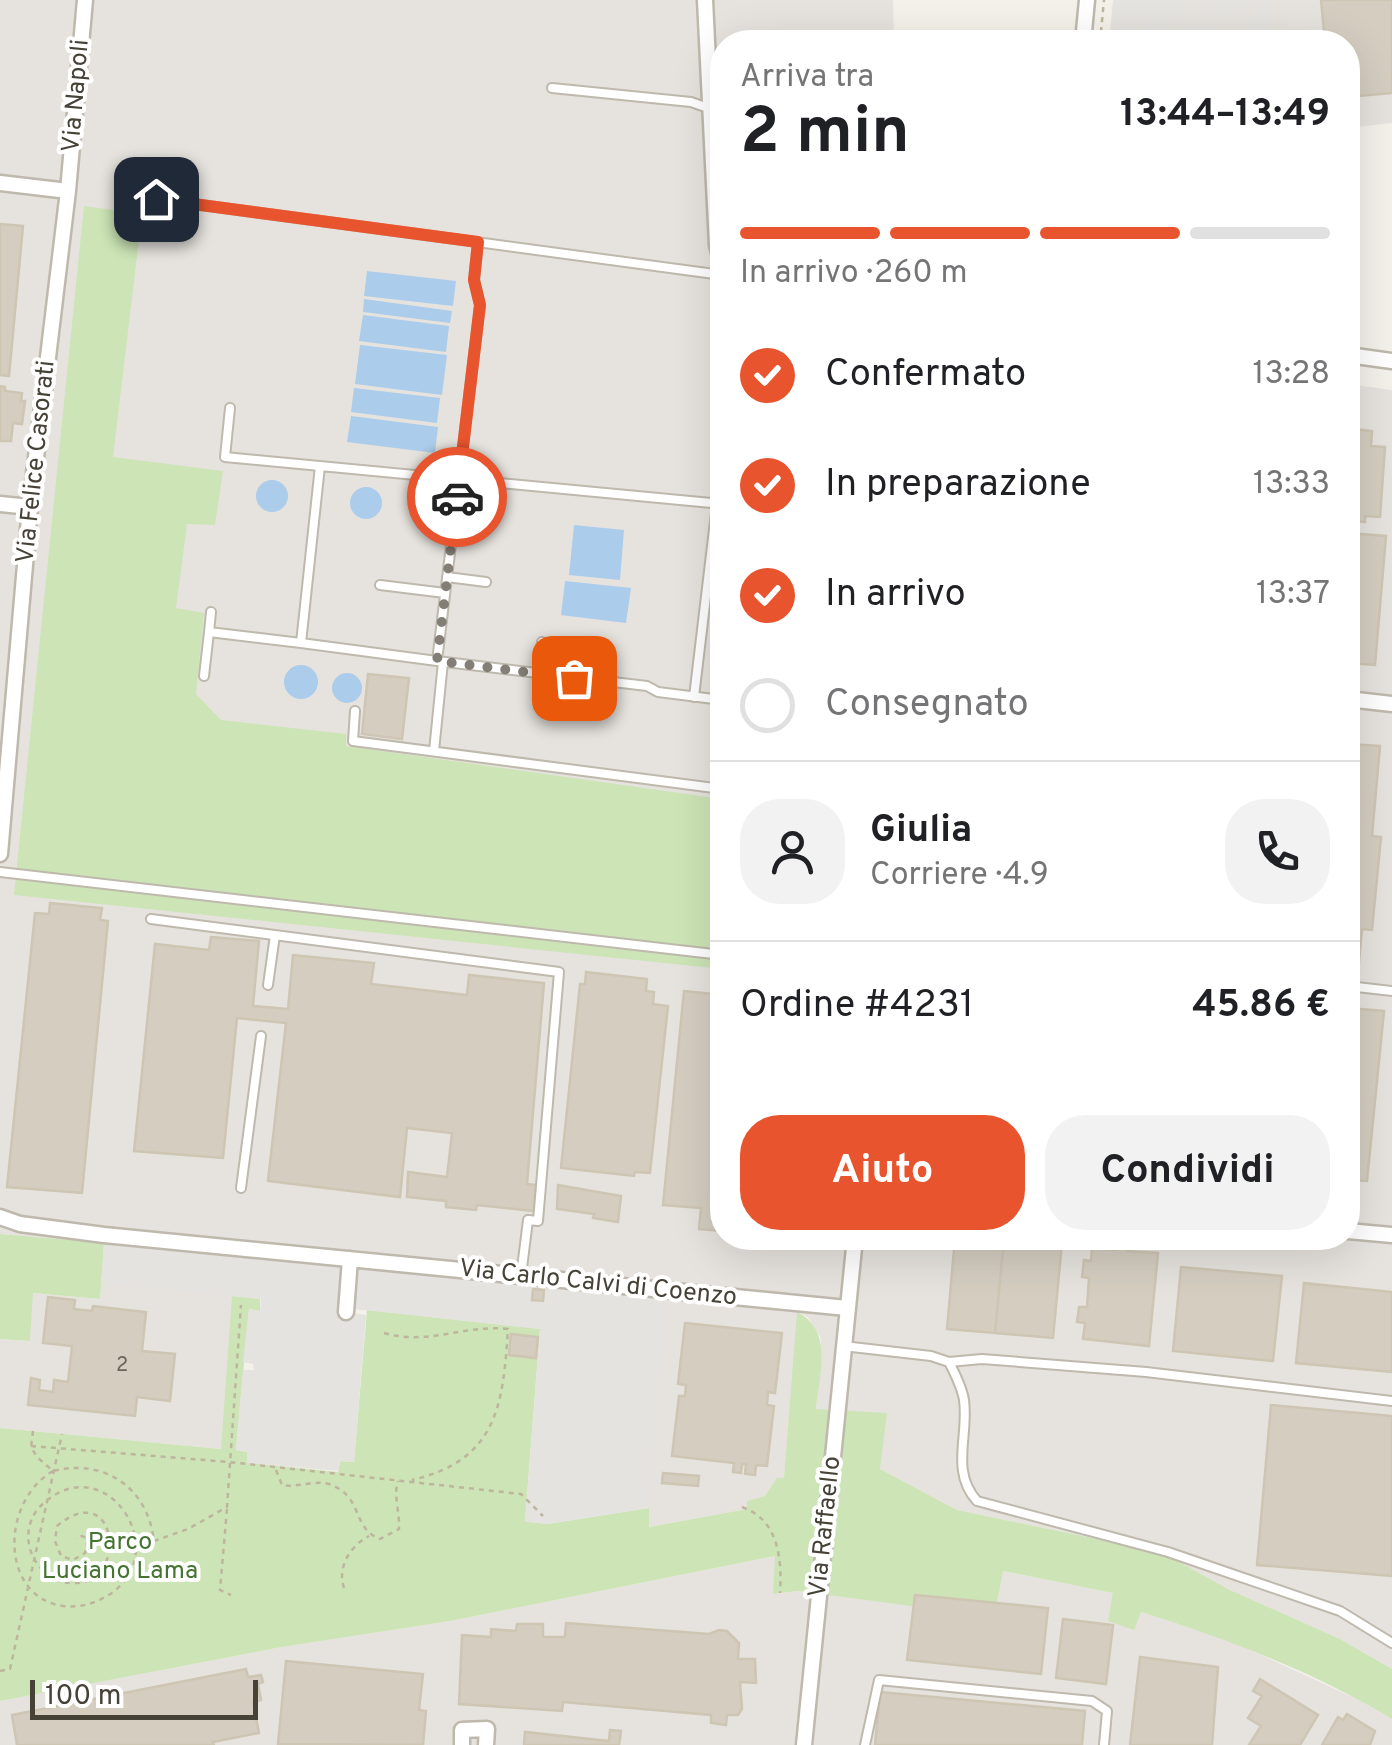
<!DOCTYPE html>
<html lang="it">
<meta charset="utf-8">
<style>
:root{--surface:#fff;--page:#f2f2f2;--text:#202124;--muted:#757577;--line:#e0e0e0;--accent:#e7542d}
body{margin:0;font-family:Overpass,sans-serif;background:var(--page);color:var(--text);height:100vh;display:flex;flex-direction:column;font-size:38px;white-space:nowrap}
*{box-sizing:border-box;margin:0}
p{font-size:32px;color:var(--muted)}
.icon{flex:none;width:55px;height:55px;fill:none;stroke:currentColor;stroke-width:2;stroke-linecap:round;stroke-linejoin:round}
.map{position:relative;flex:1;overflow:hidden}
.details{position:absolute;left:710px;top:30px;width:650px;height:1220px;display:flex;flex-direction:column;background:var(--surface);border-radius:40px;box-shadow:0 10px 40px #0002}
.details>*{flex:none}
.scale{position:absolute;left:30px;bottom:25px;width:228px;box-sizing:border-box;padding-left:10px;border:5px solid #464238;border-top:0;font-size:28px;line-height:35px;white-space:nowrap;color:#464238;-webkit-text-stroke:8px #fff;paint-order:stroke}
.pin{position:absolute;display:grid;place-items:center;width:85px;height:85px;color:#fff;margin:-42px;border-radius:20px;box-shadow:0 5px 15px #0006}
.courier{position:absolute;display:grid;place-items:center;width:100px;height:100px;margin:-50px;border:8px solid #e7542d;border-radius:50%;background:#fff;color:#222;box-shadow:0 2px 12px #0007}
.headline em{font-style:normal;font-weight:700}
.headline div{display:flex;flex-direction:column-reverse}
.headline{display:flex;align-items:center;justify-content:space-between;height:170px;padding:0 30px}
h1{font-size:65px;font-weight:700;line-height:75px}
.bar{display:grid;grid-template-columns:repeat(4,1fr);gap:15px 10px;align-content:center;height:120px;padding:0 30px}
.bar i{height:12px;border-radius:8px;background:var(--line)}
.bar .current{background:var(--accent)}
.bar p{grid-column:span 4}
.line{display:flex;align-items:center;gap:25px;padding:0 30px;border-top:2px solid var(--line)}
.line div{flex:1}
.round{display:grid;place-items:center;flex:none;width:105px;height:105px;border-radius:40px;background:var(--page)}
ol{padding:0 30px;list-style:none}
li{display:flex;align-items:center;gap:30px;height:110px}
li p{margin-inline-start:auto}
li .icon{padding:10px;border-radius:50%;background:var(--accent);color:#fff;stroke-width:4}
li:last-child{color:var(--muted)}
li i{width:55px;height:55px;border:5px solid var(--line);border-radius:50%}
.action{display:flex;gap:20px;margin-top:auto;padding:20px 30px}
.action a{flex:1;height:115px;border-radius:40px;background:var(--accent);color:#fff;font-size:40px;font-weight:700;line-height:115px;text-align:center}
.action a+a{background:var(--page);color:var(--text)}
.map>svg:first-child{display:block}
</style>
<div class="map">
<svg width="1392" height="1745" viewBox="0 0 1392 1745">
<rect width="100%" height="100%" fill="#f3f1e9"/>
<path fill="#e6e3de" d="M0 0H893L894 42H722V1238H1348V384L1392 390V1669L1340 1639 1230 1590 1172 1558 1126 1545 957 1510 880 1469 816 1409 821 1338 808 1317 798 1312 784 1479 765 1496 748 1501 747 1509 648 1527 649 1509 539 1329 233 1296 222 1449 0 1428V1339L30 1341 32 1293 100 1299 104 1244 0 1234Z
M1113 0H1392V123L1348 128V42H1109Z
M776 1556 774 1594 798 1591 994 1616 1002 1571 1114 1593 1109 1621 1140 1612 1222 1637 1361 1701 1392 1719V1745H0V1701L282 1647 450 1621Z"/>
<path fill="#cce4b6" d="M84 206 142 214 113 457 223 471 215 525 187 524 176 608 204 613 196 694 221 720 346 734V746L722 799V969L14 895Z
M0 1234 104 1243 100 1299 33 1293 30 1341 0 1339Z
M232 1296 260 1299V1311L249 1309 236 1450 247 1452 248 1463 338 1472 340 1461 354 1462 367 1310 540 1329 525 1521 547 1524 649 1508V1527L747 1509V1501L765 1496 777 1478H784L797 1312C834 1330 819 1375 816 1409L887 1413 880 1469 957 1510 1126 1545 1172 1558 1230 1590 1340 1639 1392 1669V1719C1314 1672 1228 1639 1141 1612L1134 1630 1108 1621 1113 1593 1003 1571 994 1617 798 1591 773 1594 775 1556 450 1621 282 1647 0 1701V1428L221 1449Z"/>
<path fill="#e5e3e0" d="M1114 0H1185L1186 3 1177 24 1163 31 1147 29 1130 12 1135 41 1148 36 1153 42H1118L1113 15Z
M1201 0H1252L1242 14 1229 20 1209 13Z
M1257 0H1270V27L1264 42H1239L1248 17H1259Z
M1205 24 1218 29 1227 42H1176L1190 26Z
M105 1240 667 1295 649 1508 547 1524 525 1522 540 1329 346 1308V1312L366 1315 354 1462 339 1461V1471L247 1463V1452L236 1450 243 1370H254L253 1364 243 1362 249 1309 260 1311 261 1299 101 1282Z"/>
<path fill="#abccea" d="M367 271 456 281 453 306 364 296Z
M364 299 452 311 450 323 363 312Z
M363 315 449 326 446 352 359 341Z
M360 345 447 355 442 395 355 384Z
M354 388 440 398 437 423 351 412Z
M351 416 438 427 435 453 347 442Z
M256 496a16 16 0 1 1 32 0a16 16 0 1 1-32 0Z
M350 503a16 16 0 1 1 32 0a16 16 0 1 1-32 0Z
M574 525 624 530 620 580 569 575Z
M565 581 631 588 626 623 561 615Z
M284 682a17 17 0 1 1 34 0a17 17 0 1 1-34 0Z
M332 688a15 15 0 1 1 30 0a15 15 0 1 1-30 0Z"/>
<path fill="#d4cdc0" stroke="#cec5b3" stroke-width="2.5" d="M1321 0H1392V93L1348 97V42H1325Z
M0 224 23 226 9 376 0 375Z
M0 386 5 387V391L22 393 21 401H25L22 424 13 423 11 441H0Z
M1355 429 1372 431 1371 446 1385 447 1380 517 1365 516V522L1348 520V443H1353Z
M1348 533 1386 536 1375 665 1348 663Z
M368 674 409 678 402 739 362 734Z
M1348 744 1380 746 1372 836 1381 837 1372 930 1362 929 1358 973 1348 972Z
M50 903 102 908 100 920 108 921 82 1193 7 1187 35 913 49 914Z
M211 937 259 941 253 1006 288 1009 293 955 374 963 371 984 467 995 469 975 544 983 527 1184 536 1185 534 1211 477 1205 476 1210 446 1207V1201L407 1197 408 1172 447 1177 452 1133 407 1128 400 1197 268 1181 286 1023 237 1018 223 1158 134 1151 155 944 209 950Z
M586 972 647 979 646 991 654 992 653 1004 668 1006 650 1173 635 1172 634 1176 561 1168 580 984H585Z
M684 991 722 995V1231L699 1229 701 1208 663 1205Z
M1348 1008 1384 1011 1367 1181 1348 1180Z
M558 1185 621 1196 618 1222 593 1218 594 1214 557 1209Z
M955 1238H1004L995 1333 947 1329Z
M1004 1238 1062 1243 1053 1338 995 1333Z
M1116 1241 1128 1242 1127 1251 1158 1253 1149 1346 1083 1339 1085 1323 1077 1322 1079 1307H1087L1089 1278 1082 1277 1084 1260 1091 1261 1092 1248 1116 1250Z
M1181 1267 1282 1276 1273 1361 1173 1351Z
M1304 1283 1392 1292V1372L1296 1363Z
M533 1289 544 1290 543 1301 532 1300Z
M48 1297 75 1300 74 1309 92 1311 93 1306 146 1312 142 1351 175 1354 170 1401 137 1397 135 1416 28 1405 31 1378 40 1380 39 1390 53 1392 54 1380 68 1382 72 1346 43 1343Z
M685 1323 782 1333 775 1393 768 1392 767 1405 774 1406 767 1466 756 1465 755 1475 745 1474 746 1464H742L741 1473 733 1472 734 1463 672 1456 679 1396H685L686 1385 678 1384Z
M511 1334 538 1337 536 1358 509 1355Z
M1271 1405 1392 1416V1576L1257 1565Z
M663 1473 699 1476 698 1486 662 1483Z
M915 1595 1048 1608 1041 1674 907 1660Z
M1063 1619 1113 1625 1106 1684 1056 1678Z
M566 1623 709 1634 719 1630 727 1631 739 1643 738 1659H755L756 1683 740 1682 742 1709 738 1715H727L726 1725 711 1723V1715L563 1702 562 1711 459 1704 462 1635 491 1637V1629L516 1631 517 1624H543V1637H565Z
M1140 1657 1218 1667 1212 1745H1130Z
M286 1661 423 1674 419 1710 426 1711 423 1745 278 1744Z
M246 1669 248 1677 261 1675 263 1682 258 1684 261 1700 253 1702 259 1733 213 1742 214 1745H17L12 1715Z
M1260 1679 1318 1715 1300 1745H1249L1261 1726 1248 1718 1262 1696 1253 1691Z
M880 1692 1085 1711 1082 1745H875Z
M1347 1714 1375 1731 1370 1745H1322L1338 1717 1343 1720Z
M610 1730 621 1731 619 1745H524L525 1732 609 1741Z"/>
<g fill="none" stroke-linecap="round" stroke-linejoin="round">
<g stroke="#beb9ac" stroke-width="12">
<path id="lane" d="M552 88 691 102 711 109
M156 199 722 275
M478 242 474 280 480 305 437 661 647 686 658 692 722 700
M230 408 225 457 722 504
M320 466 301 643 437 661
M447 577 486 582
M380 585 445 593
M209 632 211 612
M538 673 542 642
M204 676 209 632 301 643
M694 697 717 504
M355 711 353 741 722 789
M434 751 443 662
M0 872 722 955
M151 919 559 972 538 1221 528 1220 521 1276
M268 985 275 935
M1348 986 1392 991
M241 1188 261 1036
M843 1346 931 1356 949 1362 982 1359 1146 1372 1392 1401
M949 1362C955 1374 962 1387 964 1400 969 1436 950 1471 977 1501L1168 1552 1340 1611 1392 1643
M865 1745 879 1680 1092 1701 1107 1711 1104 1745"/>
</g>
<g stroke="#beb9ac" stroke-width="19">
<path id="street" d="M705 0 717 245 722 265
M1083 42 1087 0
M0 183 68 191
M1348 355 1392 361
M0 504 30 507
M1348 699 1392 704
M0 854 30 507 68 191 85 0
M0 1217 20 1224 104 1235 847 1308
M1348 1231 1392 1235
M346 1312 350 1259
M462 1745V1730L487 1729 486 1745
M804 1745 855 1238"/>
</g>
<path stroke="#beb59f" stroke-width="2.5" stroke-dasharray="5 5" stroke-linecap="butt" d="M1100 42 1104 0
M384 1333C430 1346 463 1324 508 1329 503 1404 498 1460 412 1480
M33 1431 31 1447 37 1457 53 1471C105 1458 148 1488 154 1541L188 1529 227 1507 241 1305
M31 1446 229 1462 521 1494 543 1516
M276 1470 282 1485C297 1488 314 1480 329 1484 364 1496 351 1528 380 1539L399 1529C400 1512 393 1495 398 1481
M53 1471C0 1502 0 1597 63 1606 79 1608 93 1604 107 1596 176 1555 108 1448 45 1502 31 1513 25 1531 30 1549 35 1564 45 1576 60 1581 131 1601 122 1472 57 1526L55 1541 61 1556 73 1560 85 1553 88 1539 82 1536 76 1539
M742 1507C779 1520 782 1559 780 1593
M227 1509 220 1590 231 1595
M344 1588C337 1567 350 1546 369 1536
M0 1671 10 1669 62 1434"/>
<use href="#lane" stroke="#fff" stroke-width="8"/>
<use href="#street" stroke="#fff" stroke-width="14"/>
</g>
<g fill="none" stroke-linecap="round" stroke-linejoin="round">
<path stroke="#837f76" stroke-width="10" stroke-dasharray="0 18" d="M457 497 437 661 574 678"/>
<path stroke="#e7542d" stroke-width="12" d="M156 199 478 242 474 280 480 305 457 497"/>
</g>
<g text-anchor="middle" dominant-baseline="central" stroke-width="8" stroke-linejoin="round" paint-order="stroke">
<g font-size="20" fill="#6a655a">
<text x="122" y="1366">2</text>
</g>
<g font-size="25" fill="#464238" stroke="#fff">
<text transform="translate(77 96) rotate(-85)">Via Napoli</text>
<text transform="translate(37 462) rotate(-84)">Via Felice Casorati</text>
<text transform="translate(598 1284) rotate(6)">Via Carlo Calvi di Coenzo</text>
<text transform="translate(826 1527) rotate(-84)">Via Raffaello</text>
</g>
<g font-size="25" fill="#457330" stroke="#fff">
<text x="120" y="1543">Parco<tspan x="120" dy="29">Luciano Lama</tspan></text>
</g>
</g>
</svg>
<div class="scale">100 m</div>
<div class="pin" style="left:574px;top:678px;background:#ea580c"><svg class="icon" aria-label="bag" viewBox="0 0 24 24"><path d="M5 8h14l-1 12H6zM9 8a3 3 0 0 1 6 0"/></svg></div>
<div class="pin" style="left:156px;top:199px;background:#1f2937"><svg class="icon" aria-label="home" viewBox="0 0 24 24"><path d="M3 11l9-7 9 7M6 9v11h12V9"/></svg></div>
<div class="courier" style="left:457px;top:497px"><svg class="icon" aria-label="car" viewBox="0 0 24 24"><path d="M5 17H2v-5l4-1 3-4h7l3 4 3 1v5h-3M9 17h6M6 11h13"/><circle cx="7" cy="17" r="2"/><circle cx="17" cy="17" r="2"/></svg></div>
<section class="details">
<div class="headline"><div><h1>2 min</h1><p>Arriva tra</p></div><em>13:44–13:49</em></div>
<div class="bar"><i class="current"></i><i class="current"></i><i class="current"></i><i></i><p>In arrivo · 260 m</p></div>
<ol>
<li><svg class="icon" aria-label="check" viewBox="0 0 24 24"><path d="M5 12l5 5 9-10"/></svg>Confermato<p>13:28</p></li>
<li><svg class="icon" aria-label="check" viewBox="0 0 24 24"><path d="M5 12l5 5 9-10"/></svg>In preparazione<p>13:33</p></li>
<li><svg class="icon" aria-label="check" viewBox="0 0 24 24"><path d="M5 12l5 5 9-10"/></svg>In arrivo<p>13:37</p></li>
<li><i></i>Consegnato</li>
</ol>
<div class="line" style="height:180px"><a class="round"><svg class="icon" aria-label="person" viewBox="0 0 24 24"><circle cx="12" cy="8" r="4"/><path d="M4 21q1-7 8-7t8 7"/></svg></a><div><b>Giulia</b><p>Corriere · 4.9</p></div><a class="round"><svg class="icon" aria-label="phone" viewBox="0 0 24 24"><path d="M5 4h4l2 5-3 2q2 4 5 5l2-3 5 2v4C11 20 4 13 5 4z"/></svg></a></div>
<div class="line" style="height:130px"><div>Ordine #4231</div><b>45.86 €</b></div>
<div class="action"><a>Aiuto</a><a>Condividi</a></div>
</section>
</div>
